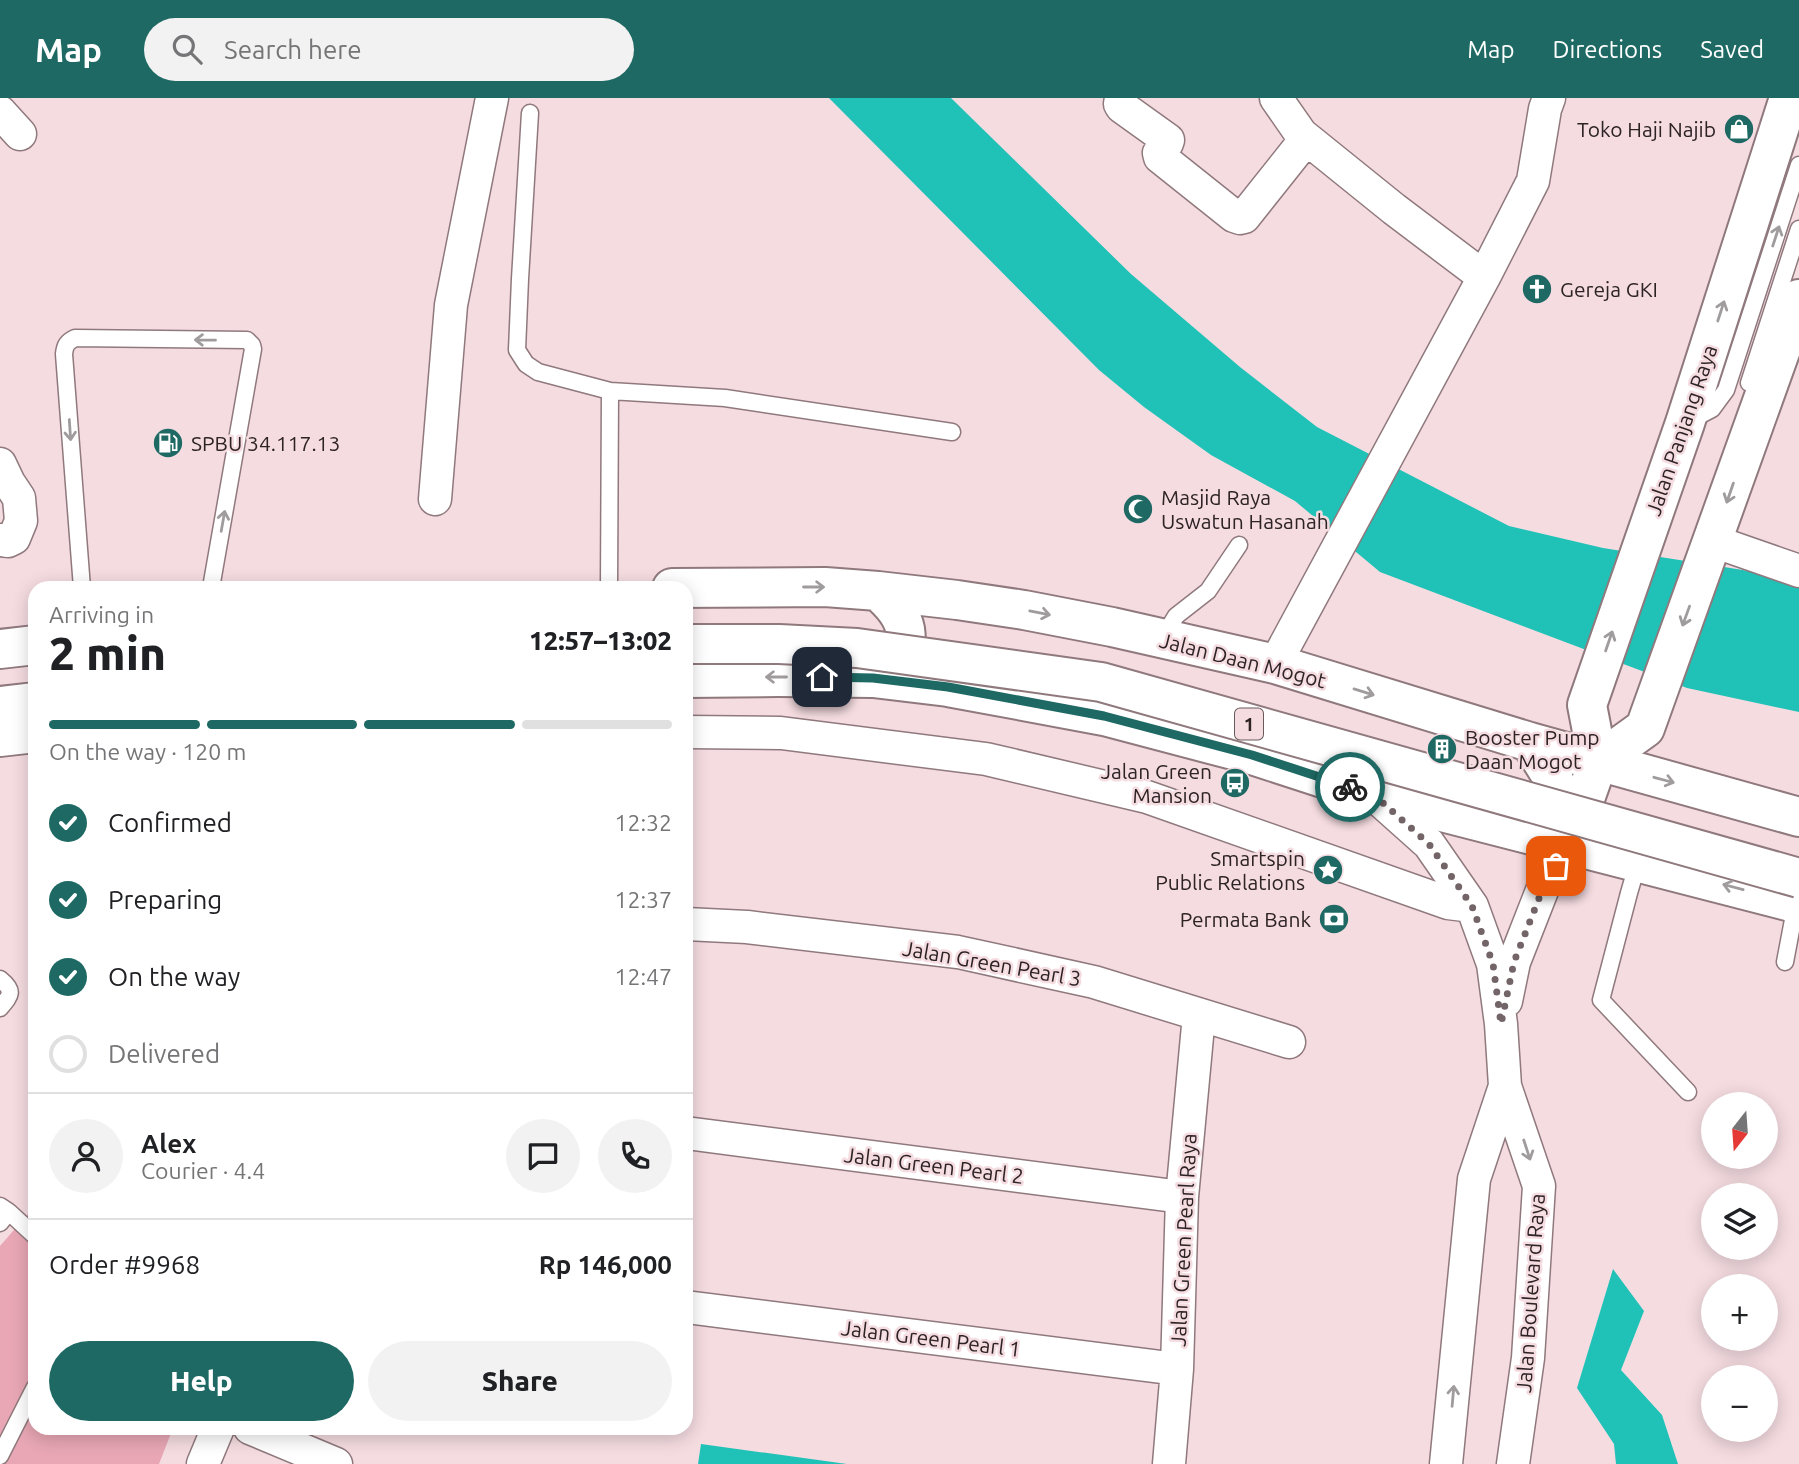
<!DOCTYPE html>
<meta charset="utf-8">
<style>
:root{--surface:#fff;--page:#f2f2f2;--text:#202124;--muted:#757577;--line:#e0e0e0;--accent:#1e6963}
body{margin:0;font-family:Ubuntu,sans-serif;background:var(--page);color:var(--text);height:100vh;display:flex;flex-direction:column;font-size:26px;white-space:nowrap}
*{box-sizing:border-box;margin:0}
p{font-size:23px;color:var(--muted)}
.icon{flex:none;width:38px;height:38px;fill:none;stroke:currentColor;stroke-width:2;stroke-linecap:round;stroke-linejoin:round}
.map{position:relative;flex:1;overflow:hidden}
.drawer{position:absolute;left:28px;top:483px;width:665px;height:854px;display:flex;flex-direction:column;background:var(--surface);border-radius:21px;box-shadow:0 4px 18px #0003}
.drawer>*{flex:none}
.needle{width:46px;rotate:197deg}
.tools{position:absolute;left:1701px;top:994px;display:grid;gap:14px}
.tools a{display:grid;place-items:center;width:77px;height:77px;border-radius:50%;background:var(--surface);box-shadow:0 4px 18px #0003;font-size:35px}
.pin{position:absolute;display:grid;place-items:center;width:60px;height:60px;color:#fff;margin:-30px;border-radius:14px;box-shadow:0 4px 10px #0006}
.courier{position:absolute;display:grid;place-items:center;width:70px;height:70px;margin:-35px;border:5px solid #1e6963;border-radius:50%;background:#fff;color:#222;box-shadow:0 2px 9px #0007}
.overview em{font-style:normal;font-weight:800}
.overview div{display:flex;flex-direction:column-reverse}
.overview{display:flex;align-items:center;justify-content:space-between;height:119px;padding:0 21px}
h1{font-size:46px;font-weight:800;line-height:52px}
.bar{display:grid;grid-template-columns:repeat(4,1fr);gap:10px 7px;align-content:center;height:84px;padding:0 21px}
.bar i{height:9px;border-radius:5px;background:var(--line)}
.bar .current{background:var(--accent)}
.bar p{grid-column:span 4}
.line{display:flex;align-items:center;gap:18px;padding:0 21px;border-top:2px solid var(--line)}
.line div{flex:1}
.round{display:grid;place-items:center;flex:none;width:74px;height:74px;border-radius:37px;background:var(--page)}
ol{padding:0 21px;list-style:none}
li{display:flex;align-items:center;gap:21px;height:77px}
li p{margin-inline-start:auto}
li .icon{padding:7px;border-radius:50%;background:var(--accent);color:#fff;stroke-width:4}
li:last-child{color:var(--muted)}
li i{width:38px;height:38px;border:4px solid var(--line);border-radius:50%}
.cta{display:flex;gap:14px;margin-top:auto;padding:14px 21px}
.cta a{flex:1;height:80px;border-radius:42px;background:var(--accent);color:#fff;font-size:28px;font-weight:800;line-height:80px;text-align:center}
.cta a+a{background:var(--page);color:var(--text)}
header{display:flex;align-items:center;gap:42px;box-sizing:border-box;height:98px;padding:0 35px;background:var(--accent);color:#fff}
header strong{font-size:33px}
nav{display:flex;gap:38px;margin-inline-start:auto;font-size:24px}
.search{width:490px;height:63px;background:var(--page);display:flex;align-items:center;gap:18px;box-sizing:border-box;padding:0 24px;border-radius:38px;color:var(--muted);font-size:26px}
.map>svg:first-child{display:block}
</style>
<header>
<strong>Map</strong>
<div class="search"><svg class="icon" aria-label="search" viewBox="0 0 24 24"><circle cx="10" cy="10" r="6"/><path d="M15 15l6 6"/></svg>Search here</div>
<nav><a>Map</a><a>Directions</a><a>Saved</a></nav>
</header>
<div class="map">
<svg width="1799" height="1366" viewBox="0 0 1799 1366">
<rect width="100%" height="100%" fill="#f5dce1"/>
<path fill="#e9a7b5" d="M33 1110 35 1111V1330H173L159 1366H0V1148Z"/>
<path fill="#20c2b7" d="M829 0H951L1131 176 1240 269 1317 329 1509 428 1603 450 1743 472 1799 485V614L1687 590 1380 474 1295 403 1211 357 1144 309 1099 272Z
M1613 1171 1644 1213 1621 1272 1662 1317 1678 1366H1616L1614 1346 1577 1290Z
M701 1346 847 1366H698Z"/>
<g fill="none" stroke-linecap="round" stroke-linejoin="round">
<g stroke="#8f797d" stroke-width="19">
<path id="service" d="M530 15 520 181 517 252 526 266 538 274 610 293 725 300 952 334
M1749 285 1799 131
M1691 322 1712 311 1726 292 1799 67
M82 490 64 256C65 247 67 244 75 240L247 242 252 247 253 251 211 490
M609 490 610 293
M1162 541 1176 518 1208 493 1239 447
M1638 764 1629 795 1601 902 1688 994
M1785 864 1796 806
M0 881C15 893 11 897 0 910
M0 1108 9 1114 0 1125
M9 1114 35 1138
M0 1358 35 1289"/>
</g>
<g stroke="#8f797d" stroke-width="35">
<path id="minor" d="M1121 0 1120 6 1122 9 1168 42 1167 45 1159 55 1160 59 1234 118 1240 120 1244 119 1306 41
M1276 0 1301 36 1394 111 1484 179
M0 14 20 36
M0 366 9 385 19 400 21 423 14 440 8 443 0 442
M435 401 451 207 492 0
M1713 443 1799 473
M1275 566 1484 179 1533 83 1545 11 1549 0
M686 634 781 635 986 661 1147 699 1448 805 1472 808
M1373 696 1429 746 1472 808 1493 866 1501 926 1505 988 1539 1088 1528 1260 1513 1366
M686 826 747 829 958 854 1094 884 1289 944
M1506 903 1514 864 1543 790 1569 746
M686 1035 1182 1099
M686 1209 1177 1271
M250 1330 336 1366
M203 1366 218 1330
M1169 1366 1177 1271 1182 1099 1199 917
M1446 1366 1474 1081 1505 988"/>
</g>
<g stroke="#8f797d" stroke-width="42">
<path id="primary" d="M1598 664 1645 630 1799 201
M1569 746 1598 664 1587 607 1685 325 1789 0"/>
</g>
<g stroke="#8f797d" stroke-width="42">
<path id="trunk" d="M672 490 825 489 878 493 957 502 1024 512 1112 529 1275 566 1530 644 1799 719
M0 551 35 547
M877 578C918 551 912 522 878 493
M686 580 778 579 873 580 948 589 1104 618 1252 657 1372 696 1799 806
M0 608 35 604
M0 639 35 635
M1530 644 1554 682 1560 699 1569 744"/>
</g>
<use href="#service" stroke="#fff" stroke-width="16"/>
<use href="#minor" stroke="#fff" stroke-width="32"/>
<use href="#primary" stroke="#fff" stroke-width="38"/>
<use href="#trunk" stroke="#fff" stroke-width="38"/>
<g stroke="#8f797d" stroke-width="42" stroke-linecap="butt">
<path id="trunk-bridge" d="M686 546H779L857 550 1101 584 1799 780"/>
</g>
<use href="#trunk-bridge" stroke="#fff" stroke-width="38"/>
</g>
<defs><path id="oneway-shaft" d="M-6 0H5M1.5-3L5.5 0L1.5 3" fill="none" stroke-width="1.6" stroke-linecap="round" stroke-linejoin="round" transform="scale(1.75)"/></defs>
<g stroke="#a09c9d">
<use href="#oneway-shaft" transform="translate(1776 138) rotate(-72)"/>
<use href="#oneway-shaft" transform="translate(1721 213) rotate(-72)"/>
<use href="#oneway-shaft" transform="translate(205 242) rotate(-179)"/>
<use href="#oneway-shaft" transform="translate(70 332) rotate(86)"/>
<use href="#oneway-shaft" transform="translate(1730 395) rotate(109)"/>
<use href="#oneway-shaft" transform="translate(223 423) rotate(-80)"/>
<use href="#oneway-shaft" transform="translate(814 489)"/>
<use href="#oneway-shaft" transform="translate(1040 515) rotate(11)"/>
<use href="#oneway-shaft" transform="translate(1686 518) rotate(110)"/>
<use href="#oneway-shaft" transform="translate(1609 543) rotate(-71)"/>
<use href="#oneway-shaft" transform="translate(776 579) rotate(180)"/>
<use href="#oneway-shaft" transform="translate(1364 594) rotate(17)"/>
<use href="#oneway-shaft" transform="translate(1664 682) rotate(15)"/>
<use href="#oneway-shaft" transform="translate(1733 789) rotate(-165)"/>
<use href="#oneway-shaft" transform="translate(1527 1052) rotate(72)"/>
<use href="#oneway-shaft" transform="translate(1453 1298) rotate(-85)"/>
</g>
<g fill="none" stroke-linecap="round" stroke-linejoin="round">
<path stroke="#736467" stroke-width="7" stroke-dasharray="0 12.6" d="M1350 689 1373 696 1429 746 1472 808 1493 866 1501 926 1514 864 1543 790 1556 768"/>
<path stroke="#1e6963" stroke-width="9" d="M822 579 873 580 948 589 1104 618 1252 657 1350 689"/>
</g>
<defs>
<g id="shop-disc" transform="scale(1.575)"><circle r="9.5" fill="#1e6963" stroke="#f5dce1"/><path d="M-5-2.5h2.3a2.7 3.5 0 0 1 5.4 0H5L5.5 6h-11ZM-1.5-2.5h3a1.5 2.3 0 0 0-3 0Z" fill="#fff"/></g>
<g id="church-disc" transform="scale(1.575)"><circle r="9.5" fill="#1e6963" stroke="#f5dce1"/><path d="M-1.2-6h2.4v3.5h3.3v2.4h-3.3V6h-2.4V-.1h-3.3v-2.4h3.3Z" fill="#fff"/></g>
<g id="fuel-disc" transform="scale(1.575)"><circle r="9.5" fill="#1e6963" stroke="#f5dce1"/><path d="M-5.5-6h7V0h2V4h1.3V-2.5L3-4.5l.8-.8L6-3V5H2.5V1h-1V6h-7ZM-4.2-4.7v3.2H.2V-4.7Z" fill="#fff"/></g>
<g id="mosque-disc" transform="scale(1.575)"><circle r="9.5" fill="#1e6963" stroke="#f5dce1"/><path d="M3.5-4.9A6 6 0 1 0 3.5 4.9A5 5 0 1 1 3.5-4.9Z" fill="#fff"/></g>
<g id="building-disc" transform="scale(1.575)"><circle r="9.5" fill="#1e6963" stroke="#f5dce1"/><path d="M-4-6H4V6H1V3H-1V6H-4ZM-2.5-4.3h1.7v1.8h-1.7ZM.8-4.3h1.7v1.8H.8ZM-2.5-1h1.7V.8h-1.7ZM.8-1h1.7V.8H.8Z" fill="#fff"/></g>
<g id="bus-disc" transform="scale(1.575)"><circle r="9.5" fill="#1e6963" stroke="#f5dce1"/><path d="M-5-6H5V4H4V6H2V4H-2V6H-4V4H-5ZM-3.5-4V0h7V-4ZM-3.5 1.2v1.5H-2V1.2ZM2 1.2v1.5H3.5V1.2Z" fill="#fff"/></g>
<g id="sight-disc" transform="scale(1.575)"><circle r="9.5" fill="#1e6963" stroke="#f5dce1"/><path d="M0-6L1.8-2.2L6-1.7L2.9 1.2L3.7 5.4L0 3.3L-3.7 5.4L-2.9 1.2L-6-1.7L-1.8-2.2Z" fill="#fff"/></g>
<g id="bank-disc" transform="scale(1.575)"><circle r="9.5" fill="#1e6963" stroke="#f5dce1"/><path d="M-6-4H6V4H-6ZM0-2.3a2.3 2.3 0 1 0 0 4.6a2.3 2.3 0 1 0 0-4.6Z" fill="#fff"/></g>
</defs>
<g fill-rule="evenodd">
<use href="#shop-disc" x="1739" y="31"/>
<use href="#church-disc" x="1537" y="191"/>
<use href="#fuel-disc" x="168" y="345"/>
<use href="#mosque-disc" x="1138" y="411"/>
<use href="#building-disc" x="1442" y="651"/>
<use href="#bus-disc" x="1235" y="685"/>
<use href="#sight-disc" x="1328" y="772"/>
<use href="#bank-disc" x="1334" y="821"/>
</g>
<g text-anchor="middle" dominant-baseline="central" stroke-width="5" stroke-linejoin="round" paint-order="stroke">
<rect fill="#f5dce1" stroke="#695a5d" stroke-width="2" x="1235" y="610.5" width="28" height="31" rx="5"/>
<g font-size="19" font-weight="bold" fill="#2d2325">
<text x="1249" y="626">1</text>
</g>
<g font-size="21" fill="#2d2325" stroke="#f5dce1" text-anchor="end">
<text x="1716" y="31">Toko Haji Najib</text>
<text x="1560" y="191" text-anchor="start">Gereja GKI</text>
<text x="191" y="345" text-anchor="start">SPBU 34.117.13</text>
<text x="1161" y="399" text-anchor="start">Masjid Raya<tspan x="1161" dy="24">Uswatun Hasanah</tspan></text>
<text x="1465" y="639" text-anchor="start">Booster Pump<tspan x="1465" dy="24">Daan Mogot</tspan></text>
<text x="1212" y="673">Jalan Green<tspan x="1212" dy="24">Mansion</tspan></text>
<text x="1305" y="760">Smartspin<tspan x="1305" dy="24">Public Relations</tspan></text>
<text x="1311" y="821">Permata Bank</text>
</g>
<g font-size="21" fill="#2d2325" stroke="#f5dce1">
<text transform="translate(1681 332) rotate(-71)">Jalan Panjang Raya</text>
<text transform="translate(1243 562) rotate(14)">Jalan Daan Mogot</text>
<text transform="translate(992 865) rotate(10)">Jalan Green Pearl 3</text>
<text transform="translate(934 1067) rotate(7)">Jalan Green Pearl 2</text>
<text transform="translate(1183 1142) rotate(-87)">Jalan Green Pearl Raya</text>
<text transform="translate(1530 1195) rotate(-86)">Jalan Boulevard Raya</text>
<text transform="translate(931 1240) rotate(7)">Jalan Green Pearl 1</text>
</g>
</g>
</svg>
<div class="tools">
<a><svg class="needle" viewBox="-14 -14 28 28"><path d="M0-13l5 13h-10z" fill="#e53935"/><path d="M0 13l5-13h-10z" fill="#757577"/></svg></a>
<a><svg class="icon" aria-label="layers" viewBox="0 0 24 24"><path d="M12 4l9 5-9 5-9-5zM3 14l9 5 9-5"/></svg></a>
<a>+</a>
<a>−</a>
</div>
<div class="pin" style="left:1556px;top:768px;background:#ea580c"><svg class="icon" aria-label="bag" viewBox="0 0 24 24"><path d="M5 8h14l-1 12H6zM9 8a3 3 0 0 1 6 0"/></svg></div>
<div class="pin" style="left:822px;top:579px;background:#1f2937"><svg class="icon" aria-label="home" viewBox="0 0 24 24"><path d="M3 11l9-7 9 7M6 9v11h12V9"/></svg></div>
<div class="courier" style="left:1350px;top:689px"><svg class="icon" aria-label="bike" viewBox="0 0 24 24"><circle cx="6" cy="16" r="4"/><circle cx="18" cy="16" r="4"/><path d="M6 16l4-8h5l3 8M10 8l3 8H6M13 5h3"/></svg></div>
<section class="drawer">
<div class="overview"><div><h1>2 min</h1><p>Arriving in</p></div><em>12:57–13:02</em></div>
<div class="bar"><i class="current"></i><i class="current"></i><i class="current"></i><i></i><p>On the way · 120 m</p></div>
<ol>
<li><svg class="icon" aria-label="check" viewBox="0 0 24 24"><path d="M5 12l5 5 9-10"/></svg>Confirmed<p>12:32</p></li>
<li><svg class="icon" aria-label="check" viewBox="0 0 24 24"><path d="M5 12l5 5 9-10"/></svg>Preparing<p>12:37</p></li>
<li><svg class="icon" aria-label="check" viewBox="0 0 24 24"><path d="M5 12l5 5 9-10"/></svg>On the way<p>12:47</p></li>
<li><i></i>Delivered</li>
</ol>
<div class="line" style="height:126px"><a class="round"><svg class="icon" aria-label="person" viewBox="0 0 24 24"><circle cx="12" cy="8" r="4"/><path d="M4 21q1-7 8-7t8 7"/></svg></a><div><b>Alex</b><p>Courier · 4.4</p></div><a class="round"><svg class="icon" aria-label="chat" viewBox="0 0 24 24"><path d="M4 5h16v11H9l-5 4z"/></svg></a><a class="round"><svg class="icon" aria-label="phone" viewBox="0 0 24 24"><path d="M5 4h4l2 5-3 2q2 4 5 5l2-3 5 2v4C11 20 4 13 5 4z"/></svg></a></div>
<div class="line" style="height:91px"><div>Order #9968</div><b>Rp 146,000</b></div>
<div class="cta"><a>Help</a><a>Share</a></div>
</section>
</div>
